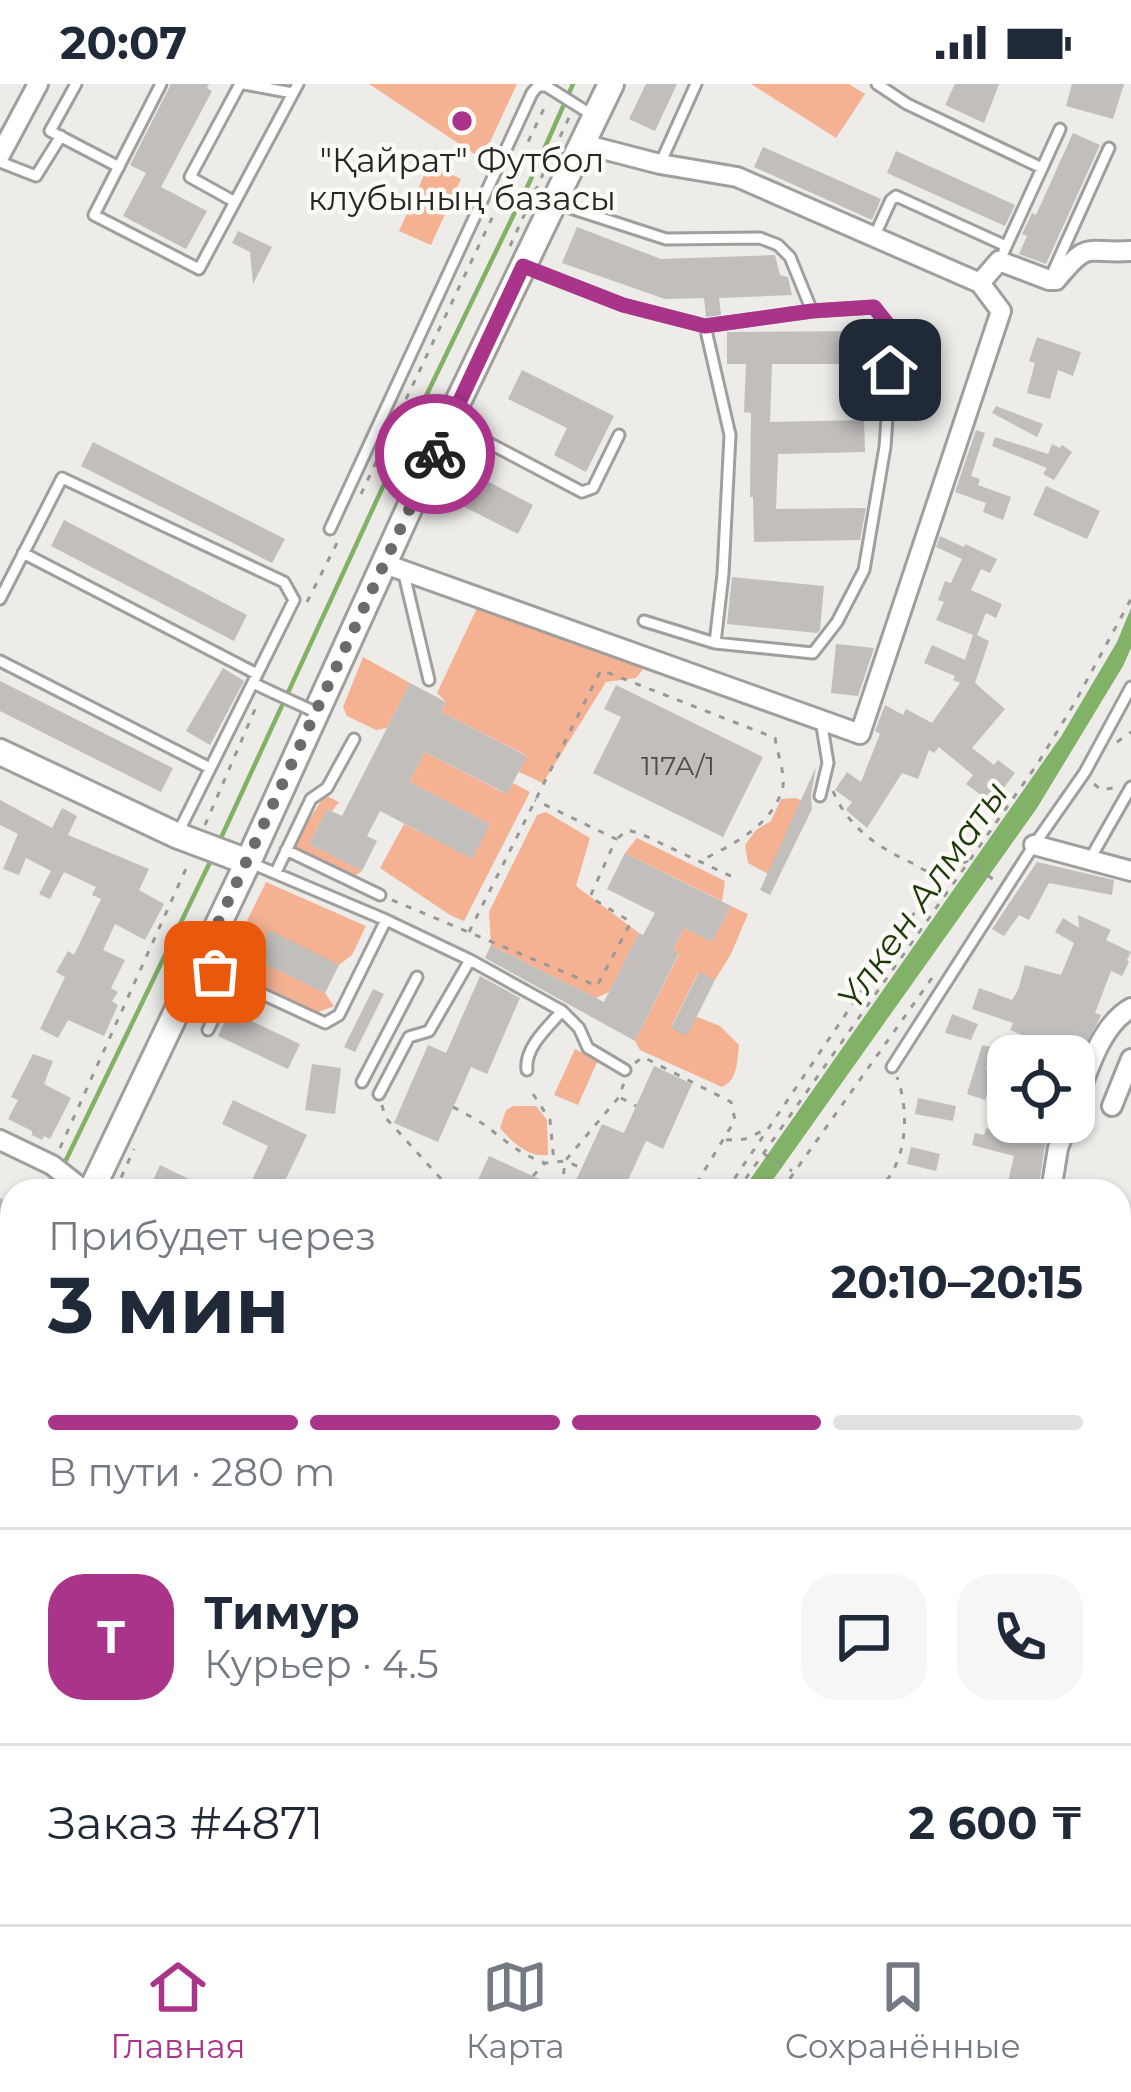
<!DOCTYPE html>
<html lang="ru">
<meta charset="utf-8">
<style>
:root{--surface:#fff;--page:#f6f6f7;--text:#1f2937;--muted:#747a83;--line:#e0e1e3;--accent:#ab348b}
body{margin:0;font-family:Montserrat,sans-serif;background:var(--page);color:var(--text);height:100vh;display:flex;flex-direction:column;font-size:45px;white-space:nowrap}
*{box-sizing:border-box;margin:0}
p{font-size:39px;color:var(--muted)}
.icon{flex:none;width:66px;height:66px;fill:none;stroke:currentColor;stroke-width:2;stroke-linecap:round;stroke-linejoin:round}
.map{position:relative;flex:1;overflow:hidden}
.panel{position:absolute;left:0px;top:1095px;width:1131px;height:747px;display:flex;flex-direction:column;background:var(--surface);border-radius:36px 36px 0 0;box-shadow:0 3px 9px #0004}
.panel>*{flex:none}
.tools{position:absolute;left:987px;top:951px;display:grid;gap:24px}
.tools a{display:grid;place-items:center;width:108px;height:108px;border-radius:24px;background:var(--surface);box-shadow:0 3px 9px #0004;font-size:60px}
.pin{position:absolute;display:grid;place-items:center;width:102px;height:102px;color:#fff;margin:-51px;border-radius:24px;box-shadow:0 6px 18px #0006}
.courier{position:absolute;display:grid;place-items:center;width:120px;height:120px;margin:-60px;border:9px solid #ab348b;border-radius:50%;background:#fff;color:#222;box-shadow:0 3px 15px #0007}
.summary em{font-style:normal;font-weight:700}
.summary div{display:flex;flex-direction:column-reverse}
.summary{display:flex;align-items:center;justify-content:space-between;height:204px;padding:0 48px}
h1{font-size:78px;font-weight:700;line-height:90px}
.bar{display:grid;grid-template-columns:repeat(4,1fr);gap:18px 12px;align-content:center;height:144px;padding:0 48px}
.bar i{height:15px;border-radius:9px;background:var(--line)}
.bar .on{background:var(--accent)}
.bar p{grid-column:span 4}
.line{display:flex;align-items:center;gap:30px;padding:0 48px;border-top:3px solid var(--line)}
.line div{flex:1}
.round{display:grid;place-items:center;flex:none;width:126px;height:126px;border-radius:36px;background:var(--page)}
.status{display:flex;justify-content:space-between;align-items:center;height:84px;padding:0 60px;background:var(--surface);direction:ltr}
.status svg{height:33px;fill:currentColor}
.dock{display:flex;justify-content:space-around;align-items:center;height:168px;border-top:3px solid var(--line);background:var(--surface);font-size:33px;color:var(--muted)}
.dock a{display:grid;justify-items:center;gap:6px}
.dock .on{color:var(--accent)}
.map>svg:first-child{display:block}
</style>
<div class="status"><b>20:07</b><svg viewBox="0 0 49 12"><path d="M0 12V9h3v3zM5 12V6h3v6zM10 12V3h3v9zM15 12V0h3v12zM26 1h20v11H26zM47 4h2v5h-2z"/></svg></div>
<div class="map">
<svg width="1131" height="1840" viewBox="0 0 1131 1840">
<rect width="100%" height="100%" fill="#edece9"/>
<path fill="#f4b293" d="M369 0H517L482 75Z
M751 0H849L865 10 836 54Z
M429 80 461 95 431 161 399 147Z
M488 522 647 580 636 594 606 598 543 699 519 688 526 671 441 628 446 618 437 609 476 526Z
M363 573 410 599 387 644 376 646 347 632 343 623Z
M425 668 506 710 513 699 530 708 464 837 450 831 380 784 404 740 472 774 490 740 409 698Z
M325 711 339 718 332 727 327 725 309 760 362 787 353 793 291 764Z
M795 714 801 716 768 790 748 779 745 761 756 746 771 737 781 715Z
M546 728 590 754 576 802 639 849 609 908 596 914 491 861 489 828 537 731Z
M637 754 725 797 722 817 625 769Z
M266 798 366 842 352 871 339 881 256 875 325 909 334 922 316 929 223 886Z
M731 822 748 830 731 870 715 896 698 889 671 943 697 933 720 942 739 961C737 977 738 996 722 1003L640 966 635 957 679 870 673 866 684 844 712 858Z
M575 965 598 976 578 1021 554 1011Z
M513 1022H536L547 1036 548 1071C529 1074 512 1058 500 1044L506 1026Z"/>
<path fill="#82b168" d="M1131 524V564L1123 582 1037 724 765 1107H742L1062 651 1117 558Z"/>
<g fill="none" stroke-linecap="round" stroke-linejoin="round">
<path stroke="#82b168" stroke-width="4.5" d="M220 756 398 370 530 97 573 0
M66 1076 213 772
M50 1107 54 1097
M0 1214 12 1188"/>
</g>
<path fill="#c1bebc" d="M171 0H209L207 4 212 7 161 103 207 127 186 165 123 132 146 89 130 81Z
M646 0H677L655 47 629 35Z
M955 0H999L984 39 945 21Z
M1072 0H1124L1113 35 1066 22Z
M1073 49 1100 61 1046 180 1019 170 1027 152 1022 150 1032 129 1036 131Z
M763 63 881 115 872 136 754 83Z
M896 67 1015 121 1005 142 887 89Z
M577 143 661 175 775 171 780 191 788 193 792 211 719 214 721 231 706 233 704 214 665 215 562 179Z
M238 147 272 163 253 200 250 168 232 159Z
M878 247 879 280H772L770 338 864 336 865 368 778 370 776 425 866 424 860 456 754 458 753 413H750L751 329 744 328 746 280H727V248Z
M1037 253 1081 268 1073 292 1058 286 1050 315 1027 309 1035 279 1029 277Z
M522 286 614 332 586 388 554 371 567 344 508 315Z
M996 322 1043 340 1037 353 992 329Z
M976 346 985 349 971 392 980 395 978 401 1011 413 1003 436 983 428 986 419 955 408Z
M995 353 1048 370 1052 360 1060 364 1062 361 1072 368 1054 396 1043 390 1047 384 992 362Z
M93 358 285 455 272 479 81 382Z
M462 384 533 421 518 450 447 414Z
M1046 402 1100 427 1087 455 1033 431Z
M64 436 247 531 234 557 51 462Z
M940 452 964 463 965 460 997 475 990 489 981 485 971 506 1002 520 996 534 986 529 977 551 989 557 975 599 1005 625 972 664 994 681 998 676 1015 689 992 719 966 700 973 691 939 663 934 669 929 666 918 695 902 689 867 744 846 726 852 718 835 706 847 688 861 698 880 650 875 647 885 621 903 631 906 625 932 639 960 599 953 596 955 592 924 579 932 561 965 576 973 551 936 536 944 518 938 516 945 497 951 499 962 475 936 463Z
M732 493 824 502 820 546 817 549 727 540Z
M836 560 874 564 858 612 831 609Z
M223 584 244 597 210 661 186 647Z
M0 597 173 684 161 708 0 627Z
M410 599 446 618 441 628 527 672 507 710 425 668 409 698 490 740 472 775 380 727 367 752 377 757 362 787 309 760 327 725 342 732Z
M616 601 763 673 723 753 593 689 621 633 604 625Z
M816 683 811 711 812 725 770 811 760 806Z
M0 716 52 744 62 724 77 732 68 751 149 785 139 806 164 820 145 856 115 840 103 866 125 876 111 904 118 908 112 917 118 921 104 952 68 936 58 954 40 945 65 893 56 888 68 867 74 871 101 815 92 811 96 803 64 788 50 815 39 810 51 787 26 774 19 791 3 785 18 750 0 741Z
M625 769 731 822 712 858 684 844 673 866 679 869 635 957 485 874 491 861 604 918 639 849 643 851 655 829 607 805Z
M1037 778 1114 796 1112 811 1049 799 1029 836 1019 831 1004 852 992 845Z
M1078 831 1111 846 1106 856 1131 868 1127 876 1129 878 1122 892 1111 887 1095 929 1101 931 1100 934 1079 972H1043L1045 961 1010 946 1013 939 972 925 979 904 1012 916 1018 906 1025 881 1061 891 1074 859 1055 848 1063 834 1079 844Z
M269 846 339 881 325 909 255 875Z
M699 888 715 896 687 952 671 944Z
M480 892 520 914 487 990 471 983 438 1058 394 1039 428 961 446 969Z
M373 905 384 910 355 968 344 963Z
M230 927 300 960 288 985 218 952Z
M952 930 978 940 971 956 945 949Z
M982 961 991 963 986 986 993 988 985 1016 967 1010Z
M33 970 53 977 44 1000 71 1014 50 1055 44 1052 42 1056 32 1051V1047L8 1035 18 1016 11 1013Z
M312 980 341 984 335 1030 305 1026Z
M654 982 692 1000 663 1065 646 1057 623 1107H571L602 1040 624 1049Z
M918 1014 956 1022 953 1037 915 1030Z
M233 1016 307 1051 280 1107H247L268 1062 222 1040Z
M998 1038H1054L1045 1061 1038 1107H1006L1014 1072 972 1061 975 1049 984 1051 986 1044 997 1047Z
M911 1063 940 1070 936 1087 907 1080Z
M489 1072 566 1107H473Z
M160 1081 214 1107H148Z
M0 1114 12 1120V1153L0 1178Z
M12 1439V1505L0 1530V1463Z
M0 1685 12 1691V1730L0 1724Z"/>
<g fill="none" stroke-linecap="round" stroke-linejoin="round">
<g stroke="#a09f9c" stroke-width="15">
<path id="service" d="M76 0 50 47 119 83
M161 0 94 131 199 185 298 0
M244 0 293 9
M877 0 907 20 1042 84
M0 78 36 92 61 52
M660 80 696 0
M235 118 190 93 240 0
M555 119 666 155 760 154 778 161 790 173 812 227
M874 153 891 116 896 112 1006 162
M1004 167 1060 45
M528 184 623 221 705 242 730 351 723 490 715 559 813 569 837 538 864 486 885 363 893 247 874 223 812 227 705 242
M1052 190 1109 64
M449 338 582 408 593 404 619 351
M330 445 532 9 538 2H546L592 31
M23 469 257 590
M403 486 429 596
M0 515 62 394 284 498 294 516 179 747
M644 537 715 559
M0 577 210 684
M253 599 274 609
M820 712 828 679 821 636
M286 766 380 811
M1090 775 1131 703
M253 780 386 836 470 876 562 927 579 944 588 964 625 986
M276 788 311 715 327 704 354 655
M204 883 325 939 339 931 386 836
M208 946 233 896
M892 983 1034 761 1085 688 1131 603
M527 986C524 964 548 943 562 927
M362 998 417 893
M379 1010 409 953 429 947 470 876
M0 1370 12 1376
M0 1623 12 1629
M1119 1725 1129 1728 1131 1724
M0 1818 12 1793
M0 1826 21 1840
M678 1830 704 1840
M811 1830 836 1840
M537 1840 541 1830
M648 1840 652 1830
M742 1840 748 1830
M861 1840 868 1830"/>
</g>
<g stroke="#a09f9c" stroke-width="24">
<path id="minor" d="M0 71 38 0
M980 199 999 177 1049 196H1056C1090 155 1084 170 1131 167
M385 480 860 650 1001 227 980 199 737 93 660 80 583 60
M1034 761 1131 787
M1112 1022 1131 975
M1074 1023C1087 991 1099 942 1131 924
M0 1056 52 1081 85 1107
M1051 1107 1058 1064 1068 1038
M200 1840 209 1830"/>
</g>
<g stroke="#a09f9c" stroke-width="30">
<path id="tertiary" d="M0 668 176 751 248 778
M91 1107 248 778 454 326 611 0
M0 1294 12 1270
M1119 1649 1131 1617
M1043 1840 1047 1830"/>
</g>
<path stroke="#989895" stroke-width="3" stroke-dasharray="6 9" stroke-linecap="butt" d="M510 162 571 29
M361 410 547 18
M307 518 338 457
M1117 658 1131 648
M1094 700 1101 706 1118 703
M833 707C848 743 877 763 912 779 920 784 929 790 940 789 949 788 959 781 967 777L997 798
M205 741 256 623
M618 754 627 746 639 749 737 795
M392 816 597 902 631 838 590 813 616 755 535 716
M469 848 601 586 775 654C777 668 785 689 783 702 774 741 732 761 700 777
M635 979 643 973 731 1018 735 1036 692 1107
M533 1010 550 1036 554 1078
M621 1014 636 1022
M382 1021 385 1033 452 1107
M453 1023C465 1030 479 1036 490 1045 508 1059 522 1071 545 1079
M726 1056 745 1055 767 1045
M60 1064 189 778
M764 1070 792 1087
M533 1092 545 1079 565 1077 582 1084
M562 1105 565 1077 619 1013 625 996
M40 1107 46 1095
M115 1107 134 1065
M726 1107 986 723
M737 1107 1038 679 1074 620 1131 515
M781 1107 937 887
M876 1107C908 1082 910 1028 897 993
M0 1187 12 1163
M0 1249 12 1224
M1 1358 12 1333
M1120 1715 1131 1689
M273 1840 276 1830
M284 1840 287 1830
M317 1840 320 1830"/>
<use href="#service" stroke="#fff" stroke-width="9"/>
<use href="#minor" stroke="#fff" stroke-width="18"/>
<use href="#tertiary" stroke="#fff" stroke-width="24"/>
<g stroke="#a09f9c" stroke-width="15" stroke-linecap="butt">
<path id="service-bridge" d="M274 609 311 626"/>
</g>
<use href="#service-bridge" stroke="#fff" stroke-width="9"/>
</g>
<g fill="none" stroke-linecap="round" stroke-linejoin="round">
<path stroke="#6c6b6a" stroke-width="12" stroke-dasharray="0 21.6" d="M215 888 199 880 435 370"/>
<path stroke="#ab348b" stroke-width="15" d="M435 370 523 182 623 221 705 242 812 227 874 223 893 247 890 286"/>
</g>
<circle fill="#ab348b" stroke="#fbfaf6" stroke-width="4.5" cx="462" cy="37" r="12"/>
<g text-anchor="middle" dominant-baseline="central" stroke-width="9" stroke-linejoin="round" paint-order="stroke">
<g font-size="27" fill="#4d4c4b">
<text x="678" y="681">117А/1</text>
</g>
<g font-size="33" fill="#262625" stroke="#fbfaf6">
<text x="462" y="76">"Қайрат" Футбол<tspan x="462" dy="38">клубының базасы</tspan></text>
</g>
<g font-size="36" font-style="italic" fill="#1c3a05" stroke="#fbfaf6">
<text transform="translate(922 811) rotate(-55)">Үлкен Алматы</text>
</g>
</g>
</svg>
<div class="tools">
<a><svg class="icon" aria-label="locate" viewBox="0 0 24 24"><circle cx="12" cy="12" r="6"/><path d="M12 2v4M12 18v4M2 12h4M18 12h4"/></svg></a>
</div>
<div class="pin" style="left:215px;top:888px;background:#ea580c"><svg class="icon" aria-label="bag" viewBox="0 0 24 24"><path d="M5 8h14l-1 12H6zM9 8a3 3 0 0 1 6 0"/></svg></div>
<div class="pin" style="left:890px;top:286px;background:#1f2937"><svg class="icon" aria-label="home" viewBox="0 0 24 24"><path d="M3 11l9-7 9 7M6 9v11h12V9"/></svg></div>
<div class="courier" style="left:435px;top:370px"><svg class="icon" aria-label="bike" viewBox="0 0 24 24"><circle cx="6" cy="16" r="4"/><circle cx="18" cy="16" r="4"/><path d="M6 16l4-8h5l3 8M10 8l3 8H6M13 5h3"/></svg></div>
<section class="panel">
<div class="summary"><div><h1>3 мин</h1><p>Прибудет через</p></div><em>20:10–20:15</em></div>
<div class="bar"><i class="on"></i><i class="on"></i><i class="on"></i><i></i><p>В пути · 280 m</p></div>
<div class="line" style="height:216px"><b class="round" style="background:var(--accent);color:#fff">Т</b><div><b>Тимур</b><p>Курьер · 4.5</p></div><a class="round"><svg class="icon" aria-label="chat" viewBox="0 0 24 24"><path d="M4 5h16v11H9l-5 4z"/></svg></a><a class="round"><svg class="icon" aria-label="phone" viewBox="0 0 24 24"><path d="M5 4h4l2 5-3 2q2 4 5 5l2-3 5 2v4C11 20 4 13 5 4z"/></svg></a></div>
<div class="line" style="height:156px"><div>Заказ #4871</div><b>2 600 ₸</b></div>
</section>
</div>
<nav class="dock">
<a class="on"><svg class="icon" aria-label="home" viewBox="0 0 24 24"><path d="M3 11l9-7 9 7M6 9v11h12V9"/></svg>Главная</a>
<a><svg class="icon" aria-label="map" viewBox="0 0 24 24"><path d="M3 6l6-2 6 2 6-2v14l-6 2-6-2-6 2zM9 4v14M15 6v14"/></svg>Карта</a>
<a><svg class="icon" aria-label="saved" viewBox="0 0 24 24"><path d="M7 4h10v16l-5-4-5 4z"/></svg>Сохранённые</a>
</nav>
